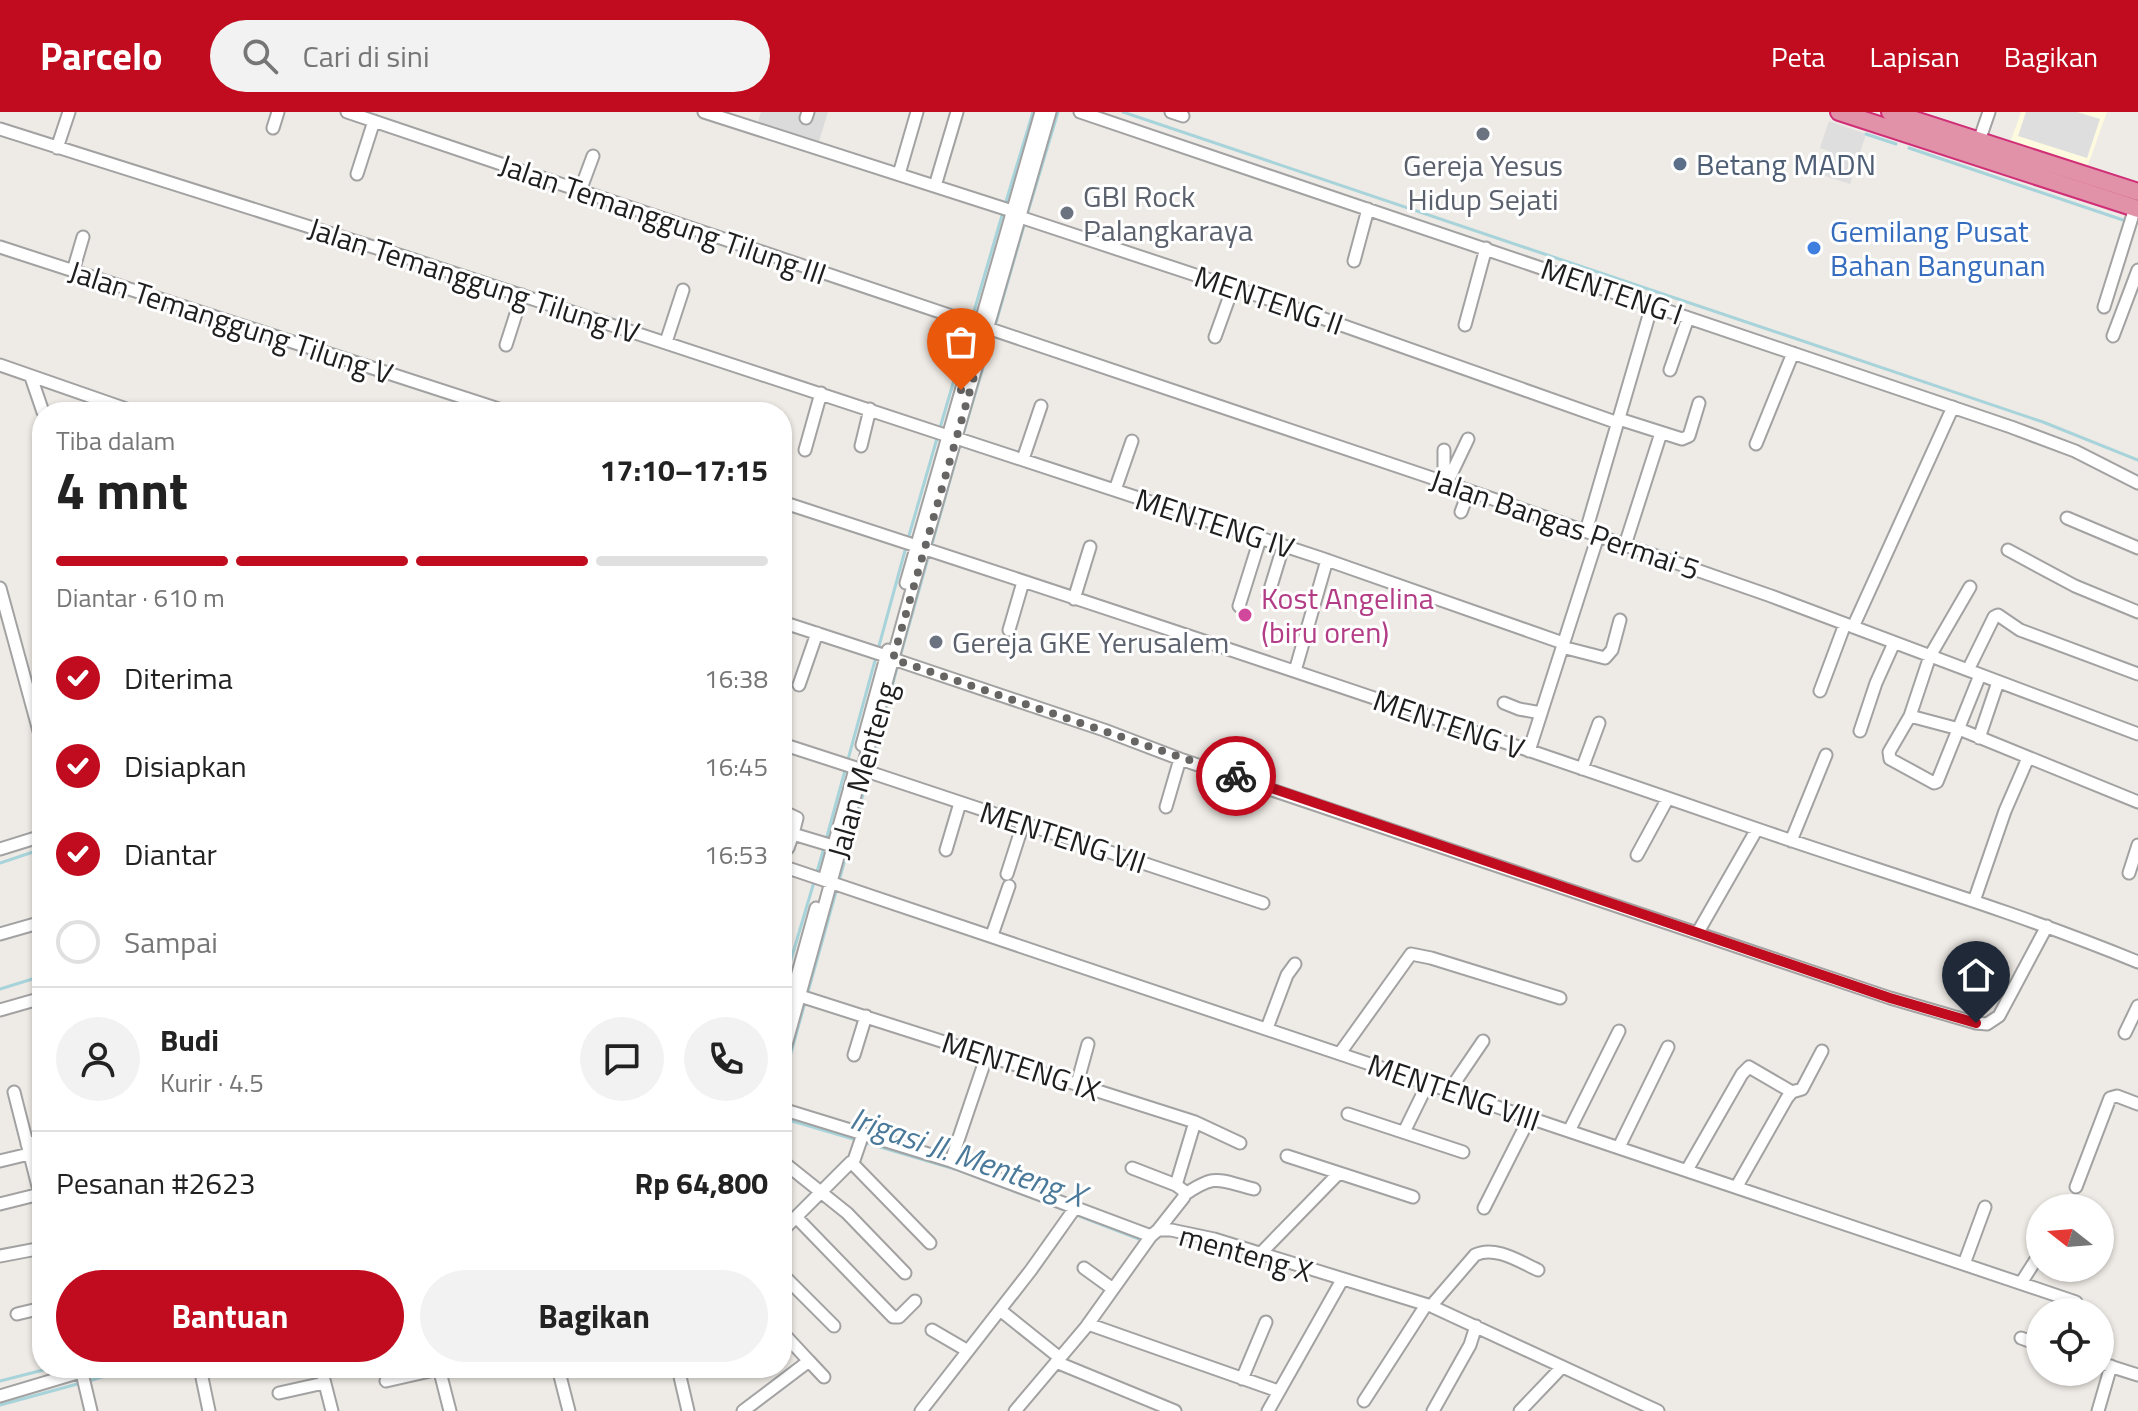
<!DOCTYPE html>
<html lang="id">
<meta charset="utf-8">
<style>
:root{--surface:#fff;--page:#f2f2f2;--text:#222;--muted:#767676;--line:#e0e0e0;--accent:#c00c1e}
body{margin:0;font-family:"Titillium Web",sans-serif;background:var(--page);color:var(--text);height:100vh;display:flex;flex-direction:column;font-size:30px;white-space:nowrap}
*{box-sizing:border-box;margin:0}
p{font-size:26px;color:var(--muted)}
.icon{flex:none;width:44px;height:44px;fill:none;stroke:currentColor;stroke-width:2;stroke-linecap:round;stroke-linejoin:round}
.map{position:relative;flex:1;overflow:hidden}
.sheet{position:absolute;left:32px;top:290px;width:760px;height:976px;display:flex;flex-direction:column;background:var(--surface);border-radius:32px;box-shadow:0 2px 6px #0004}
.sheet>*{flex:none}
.needle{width:52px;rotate:287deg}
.controls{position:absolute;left:2026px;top:1082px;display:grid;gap:16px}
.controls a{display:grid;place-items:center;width:88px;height:88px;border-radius:50%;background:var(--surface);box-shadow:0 2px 6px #0004;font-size:40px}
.pin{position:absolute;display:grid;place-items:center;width:68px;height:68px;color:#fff;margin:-82px -34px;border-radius:50% 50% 50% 0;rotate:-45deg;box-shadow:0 0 8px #0007}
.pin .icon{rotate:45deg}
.courier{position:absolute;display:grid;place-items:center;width:80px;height:80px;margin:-40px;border:6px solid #c00c1e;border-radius:50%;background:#fff;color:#222;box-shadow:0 2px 10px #0007}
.overview em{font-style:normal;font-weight:700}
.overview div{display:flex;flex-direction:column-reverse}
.overview{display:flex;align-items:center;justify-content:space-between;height:136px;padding:0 24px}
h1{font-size:52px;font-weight:700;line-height:60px}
.bar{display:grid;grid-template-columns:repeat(4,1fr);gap:12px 8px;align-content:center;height:96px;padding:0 24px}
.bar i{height:10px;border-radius:6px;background:var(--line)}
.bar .selected{background:var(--accent)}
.bar p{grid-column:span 4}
.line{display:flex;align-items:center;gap:20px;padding:0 24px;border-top:2px solid var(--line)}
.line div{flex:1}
.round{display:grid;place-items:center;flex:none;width:84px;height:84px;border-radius:42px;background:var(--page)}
ol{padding:0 24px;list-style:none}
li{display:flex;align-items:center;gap:24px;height:88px}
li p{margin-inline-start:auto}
li .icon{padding:8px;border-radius:50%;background:var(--accent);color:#fff;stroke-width:4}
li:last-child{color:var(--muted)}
li i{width:44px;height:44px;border:4px solid var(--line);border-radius:50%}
.cta{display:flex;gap:16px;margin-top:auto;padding:16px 24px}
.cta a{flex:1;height:92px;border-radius:48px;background:var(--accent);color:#fff;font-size:32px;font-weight:700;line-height:92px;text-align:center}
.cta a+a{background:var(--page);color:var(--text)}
header{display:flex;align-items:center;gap:48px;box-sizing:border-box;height:112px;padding:0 40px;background:var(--accent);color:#fff}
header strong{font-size:38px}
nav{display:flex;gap:44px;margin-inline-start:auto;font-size:28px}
.search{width:560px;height:72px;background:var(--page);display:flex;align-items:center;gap:20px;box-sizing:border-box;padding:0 28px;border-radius:44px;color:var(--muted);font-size:30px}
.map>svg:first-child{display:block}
</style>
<header>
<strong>Parcelo</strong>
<div class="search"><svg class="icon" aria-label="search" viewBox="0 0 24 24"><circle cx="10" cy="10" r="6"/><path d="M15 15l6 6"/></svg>Cari di sini</div>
<nav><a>Peta</a><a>Lapisan</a><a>Bagikan</a></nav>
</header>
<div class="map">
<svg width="2138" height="1299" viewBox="0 0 2138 1299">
<rect width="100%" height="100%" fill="#eeeae5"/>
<path fill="#dcdbdb" d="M761 0H828L819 29 758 10Z"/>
<path fill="#fdfadf" d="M2021 0H2107L2087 56 2010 31Z"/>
<path fill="#dedede" d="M2026 0H2077L2100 7 2087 46 2018 24Z
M1829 9 1866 22 1850 72 1822 63 1829 39 1820 36Z"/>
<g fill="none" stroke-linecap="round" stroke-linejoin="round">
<path stroke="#a7d3da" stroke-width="3" d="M1123 0 2043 310 2138 348
M1866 22 1896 32
M1909 36 2126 109
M1005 93 1033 0
M1027 103 1058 0
M995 214 1025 110
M940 316 1003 100
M962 326 993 222
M908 427 938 323
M900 545 960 333
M870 657 898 552
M826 728 906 435
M0 751 42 737
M816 763 824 736
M839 769 868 664
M0 877 42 864
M782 878 814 770
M782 973 837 776
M782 1006 958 1058 1067 1099
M1074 1102 1139 1127
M0 1269 51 1256
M89 1269 130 1256
M0 1293 81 1271"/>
<g stroke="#a2a2a2" stroke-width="15">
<path id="minor" d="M347 0 1447 371 1771 484 2138 622
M704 0 1012 99
M1080 0 2011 315 2075 339 2138 371
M1171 0 1183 4
M806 6 808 0
M273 16 278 0
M0 17 408 146 948 324
M1979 29 1989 0
M57 36 69 0
M357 62 374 9
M899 62 917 0
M935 74 957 0
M580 79 593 44
M1020 105 1265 186 1618 311
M0 135 508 300
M1354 149 1368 97
M73 159 83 125
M2104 195 2135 96
M1465 213 1486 136
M2113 224 2138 158
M1215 225 1233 175
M666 230 683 178
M506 233 522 183
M0 253 135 300
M1670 258 1688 206
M31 265 43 300
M1619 307 1682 327 1689 324 1699 291
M956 326 1321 446 1563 531
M1756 332 1793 241
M861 334 870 297
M805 338 821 281
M1444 338V356L1450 362
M1023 347 1041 294
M1447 371 1468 327
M1115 378 1132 329
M782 390C1101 494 1420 600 1737 710 1871 757 2007 796 2138 850
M1461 400 1469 379
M2067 406 2138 436
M1586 419 1652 193
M1625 433 1661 321
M2008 438 2075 474 2138 500
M906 471 1041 0
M1970 475 1930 544 1910 604 1889 640 1890 647 1934 671 1937 670 1980 563
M0 476 42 630
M1268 484 1283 435
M1074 487 1090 435
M1239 494 1260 427
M782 510 886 544
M1853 515 1953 295
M1009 518 1023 470
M1562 535 1605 546 1612 538 1620 508
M893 547 1104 618 1180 647 1890 886 1976 911 1987 912 1999 904 2047 814
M1968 558 1994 505 1998 503 2020 518 2138 562
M1295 559 1327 448
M799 573 817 521
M1820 579 1845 512
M1504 591 1519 597 1541 601
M1910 604 1959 617 2138 690
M1860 619 1876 571 1894 531
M1979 626 1998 570
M782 632 856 656
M862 633 888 538
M1529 639 1598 424
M1582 657 1599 611
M863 658 1263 791
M1166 695 1180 647
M782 699 797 706 793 722
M1791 729 1826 643
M0 737 42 724
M782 737 788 736 793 722 833 734
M946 738 960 691
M1637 743 1668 686
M782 754 2076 1190
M2129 761 2138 733
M1007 762 1023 712
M824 768 854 661
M1974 789 2005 699 2028 646
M1698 820 1757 717
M0 822 42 810
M992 823 1009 774
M800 884 1195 1010 1240 1031
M0 898 42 886
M1267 916 1287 863 1295 852
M782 919 816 796
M2125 921 2138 894
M1340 941 1411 842 1431 846 1560 886
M854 943 866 904
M782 947 914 470 1050 0
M1077 972 1088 932
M1449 979 1483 929
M14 980 42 1090
M782 997 951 1049 1151 1124 1158 1118H1171L1214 1127 1431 1194 1658 1299
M1348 1002 1463 1040
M1569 1019 1619 919
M1404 1020 1428 971
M27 1032 42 1028
M1619 1035 1668 935
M1287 1044 1413 1085
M0 1049 29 1042
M782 1049 847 1101 905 1161
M951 1049 987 943
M853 1051 863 1022
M1132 1056 1176 1073 1184 1079V1085L1158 1118
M1687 1058 1742 962 1749 955 1792 980
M1176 1073 1195 1010
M1737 1074 1787 986 1792 980 1802 977 1822 939
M2076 1075 2110 986 2117 984 2138 992
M1184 1083C1216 1061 1218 1068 1254 1077
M0 1092 40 1082
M1484 1096 1529 1007
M796 1105 893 1205H899L915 1189
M782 1119 851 1050 930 1131
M1260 1142 1338 1062
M0 1144 42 1136
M1964 1152 1985 1095
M1084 1156 1113 1177
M782 1162 834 1214
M2021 1171 2035 1149 2040 1146
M1431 1194 1475 1143C1495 1133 1520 1150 1538 1158
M1000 1198 1060 1246
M17 1202 42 1196
M1088 1212 1278 1279
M932 1218 968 1239
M2021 1226 2040 1233
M809 1249 824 1265
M1056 1250 1175 1299
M2100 1251 2138 1263
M200 1256 209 1299
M321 1256 332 1299
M439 1256 450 1299
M558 1256 569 1299
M678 1256 688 1299
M82 1261 91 1299
M1242 1267 1266 1210
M386 1269 439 1257
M279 1281 324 1271
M0 1284 94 1256
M1364 1289 1426 1193
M743 1299 809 1249 782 1220
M921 1299 1031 1158 1075 1096
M1015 1299 1086 1215 1151 1124
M1268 1299 1342 1168
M1433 1299 1470 1233 1476 1214
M1520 1299 1562 1255
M2098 1299 2111 1254"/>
</g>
<g stroke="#d02e76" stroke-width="20">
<path id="highway" d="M1839 0 2138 97
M1890 0 2138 80"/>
</g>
<use href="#minor" stroke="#fff" stroke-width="11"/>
<use href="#highway" stroke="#e191a8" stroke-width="16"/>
</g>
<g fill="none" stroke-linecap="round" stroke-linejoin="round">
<path stroke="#676564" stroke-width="8" stroke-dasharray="0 14.4" d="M961 278 979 213 988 216 893 547 1236 664"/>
<path stroke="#c00c1e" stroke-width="10" d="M1236 664 1890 886 1976 911"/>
</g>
<g fill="#6b7280" stroke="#fff" stroke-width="3">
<circle cx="1483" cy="22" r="8"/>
<circle cx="1067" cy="101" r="8"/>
<circle cx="936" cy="530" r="8"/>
</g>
<circle fill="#5c6f8a" stroke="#fff" stroke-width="3" cx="1680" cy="52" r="8"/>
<circle fill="#3f7fe0" stroke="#fff" stroke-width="3" cx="1814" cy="136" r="8"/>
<circle fill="#d1479c" stroke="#fff" stroke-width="3" cx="1245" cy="503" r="8"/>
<g text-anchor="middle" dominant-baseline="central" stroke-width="6" stroke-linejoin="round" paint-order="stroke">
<g font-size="30" fill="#4e5e75" stroke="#fff" text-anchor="start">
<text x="1696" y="52">Betang MADN</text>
</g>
<g font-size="30" fill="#5b616d" stroke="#fff" text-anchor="start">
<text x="1483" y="53" text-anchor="middle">Gereja Yesus<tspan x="1483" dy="34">Hidup Sejati</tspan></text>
<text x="1083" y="84">GBI Rock<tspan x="1083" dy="34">Palangkaraya</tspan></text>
<text x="952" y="530">Gereja GKE Yerusalem</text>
</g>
<g font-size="30" fill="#1e1e1e" stroke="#fff">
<text transform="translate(663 107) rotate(19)">Jalan Temanggung Tilung III</text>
<text transform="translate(474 168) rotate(18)">Jalan Temanggung Tilung IV</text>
<text transform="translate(1612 179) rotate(19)">MENTENG I</text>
<text transform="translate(1269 188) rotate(19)">MENTENG II</text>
<text transform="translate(231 210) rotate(18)">Jalan Temanggung Tilung V</text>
<text transform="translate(1215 411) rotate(18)">MENTENG IV</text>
<text transform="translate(1565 412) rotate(19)">Jalan Bangas Permai 5</text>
<text transform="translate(1449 612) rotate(19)">MENTENG V</text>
<text transform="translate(862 658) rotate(-74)">Jalan Menteng</text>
<text transform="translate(1063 725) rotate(18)">MENTENG VII</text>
<text transform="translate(1021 954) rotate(18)">MENTENG IX</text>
<text transform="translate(1454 980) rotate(19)">MENTENG VIII</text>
<text transform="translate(1246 1141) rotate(16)">menteng X</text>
</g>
<g font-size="30" fill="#366cbe" stroke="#fff" text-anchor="start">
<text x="1830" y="119">Gemilang Pusat<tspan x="1830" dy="34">Bahan Bangunan</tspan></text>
</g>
<g font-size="30" fill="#b23c85" stroke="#fff" text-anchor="start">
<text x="1261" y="486">Kost Angelina<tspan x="1261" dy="34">(biru oren)</tspan></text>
</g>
<g font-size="32" font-style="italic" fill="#4a7999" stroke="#fff">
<text transform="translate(968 1044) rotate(19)">Irigasi Jl. Menteng X</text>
</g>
</g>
</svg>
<div class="controls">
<a><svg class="needle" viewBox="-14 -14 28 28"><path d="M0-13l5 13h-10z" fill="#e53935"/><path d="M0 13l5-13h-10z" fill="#767676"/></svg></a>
<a><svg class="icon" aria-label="locate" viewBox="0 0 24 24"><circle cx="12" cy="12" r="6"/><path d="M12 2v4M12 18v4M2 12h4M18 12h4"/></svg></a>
</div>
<div class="pin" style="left:961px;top:278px;background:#ea580c"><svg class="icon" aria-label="bag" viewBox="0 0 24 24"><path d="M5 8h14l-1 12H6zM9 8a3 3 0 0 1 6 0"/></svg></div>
<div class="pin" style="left:1976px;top:911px;background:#1f2937"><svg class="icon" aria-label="home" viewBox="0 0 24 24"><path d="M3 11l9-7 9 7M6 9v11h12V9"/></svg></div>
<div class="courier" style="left:1236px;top:664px"><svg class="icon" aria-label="bike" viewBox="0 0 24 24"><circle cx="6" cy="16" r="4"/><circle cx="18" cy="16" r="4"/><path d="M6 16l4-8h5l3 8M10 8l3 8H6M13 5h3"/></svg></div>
<section class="sheet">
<div class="overview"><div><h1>4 mnt</h1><p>Tiba dalam</p></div><em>17:10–17:15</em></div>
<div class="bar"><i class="selected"></i><i class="selected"></i><i class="selected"></i><i></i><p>Diantar · 610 m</p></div>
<ol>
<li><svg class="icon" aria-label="check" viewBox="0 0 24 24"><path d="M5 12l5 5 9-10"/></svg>Diterima<p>16:38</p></li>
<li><svg class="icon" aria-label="check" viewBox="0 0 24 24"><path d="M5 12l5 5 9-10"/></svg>Disiapkan<p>16:45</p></li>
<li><svg class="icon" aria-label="check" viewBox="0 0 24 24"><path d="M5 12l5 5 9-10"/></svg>Diantar<p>16:53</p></li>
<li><i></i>Sampai</li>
</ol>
<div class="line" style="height:144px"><a class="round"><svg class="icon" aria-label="person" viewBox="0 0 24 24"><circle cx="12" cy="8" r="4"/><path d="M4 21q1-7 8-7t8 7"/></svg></a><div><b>Budi</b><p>Kurir · 4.5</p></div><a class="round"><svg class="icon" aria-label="chat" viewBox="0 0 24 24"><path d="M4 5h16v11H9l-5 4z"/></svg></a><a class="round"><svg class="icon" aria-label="phone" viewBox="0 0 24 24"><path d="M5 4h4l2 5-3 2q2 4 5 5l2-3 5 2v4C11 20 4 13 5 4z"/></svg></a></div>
<div class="line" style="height:104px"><div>Pesanan #2623</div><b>Rp 64,800</b></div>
<div class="cta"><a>Bantuan</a><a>Bagikan</a></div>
</section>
</div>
